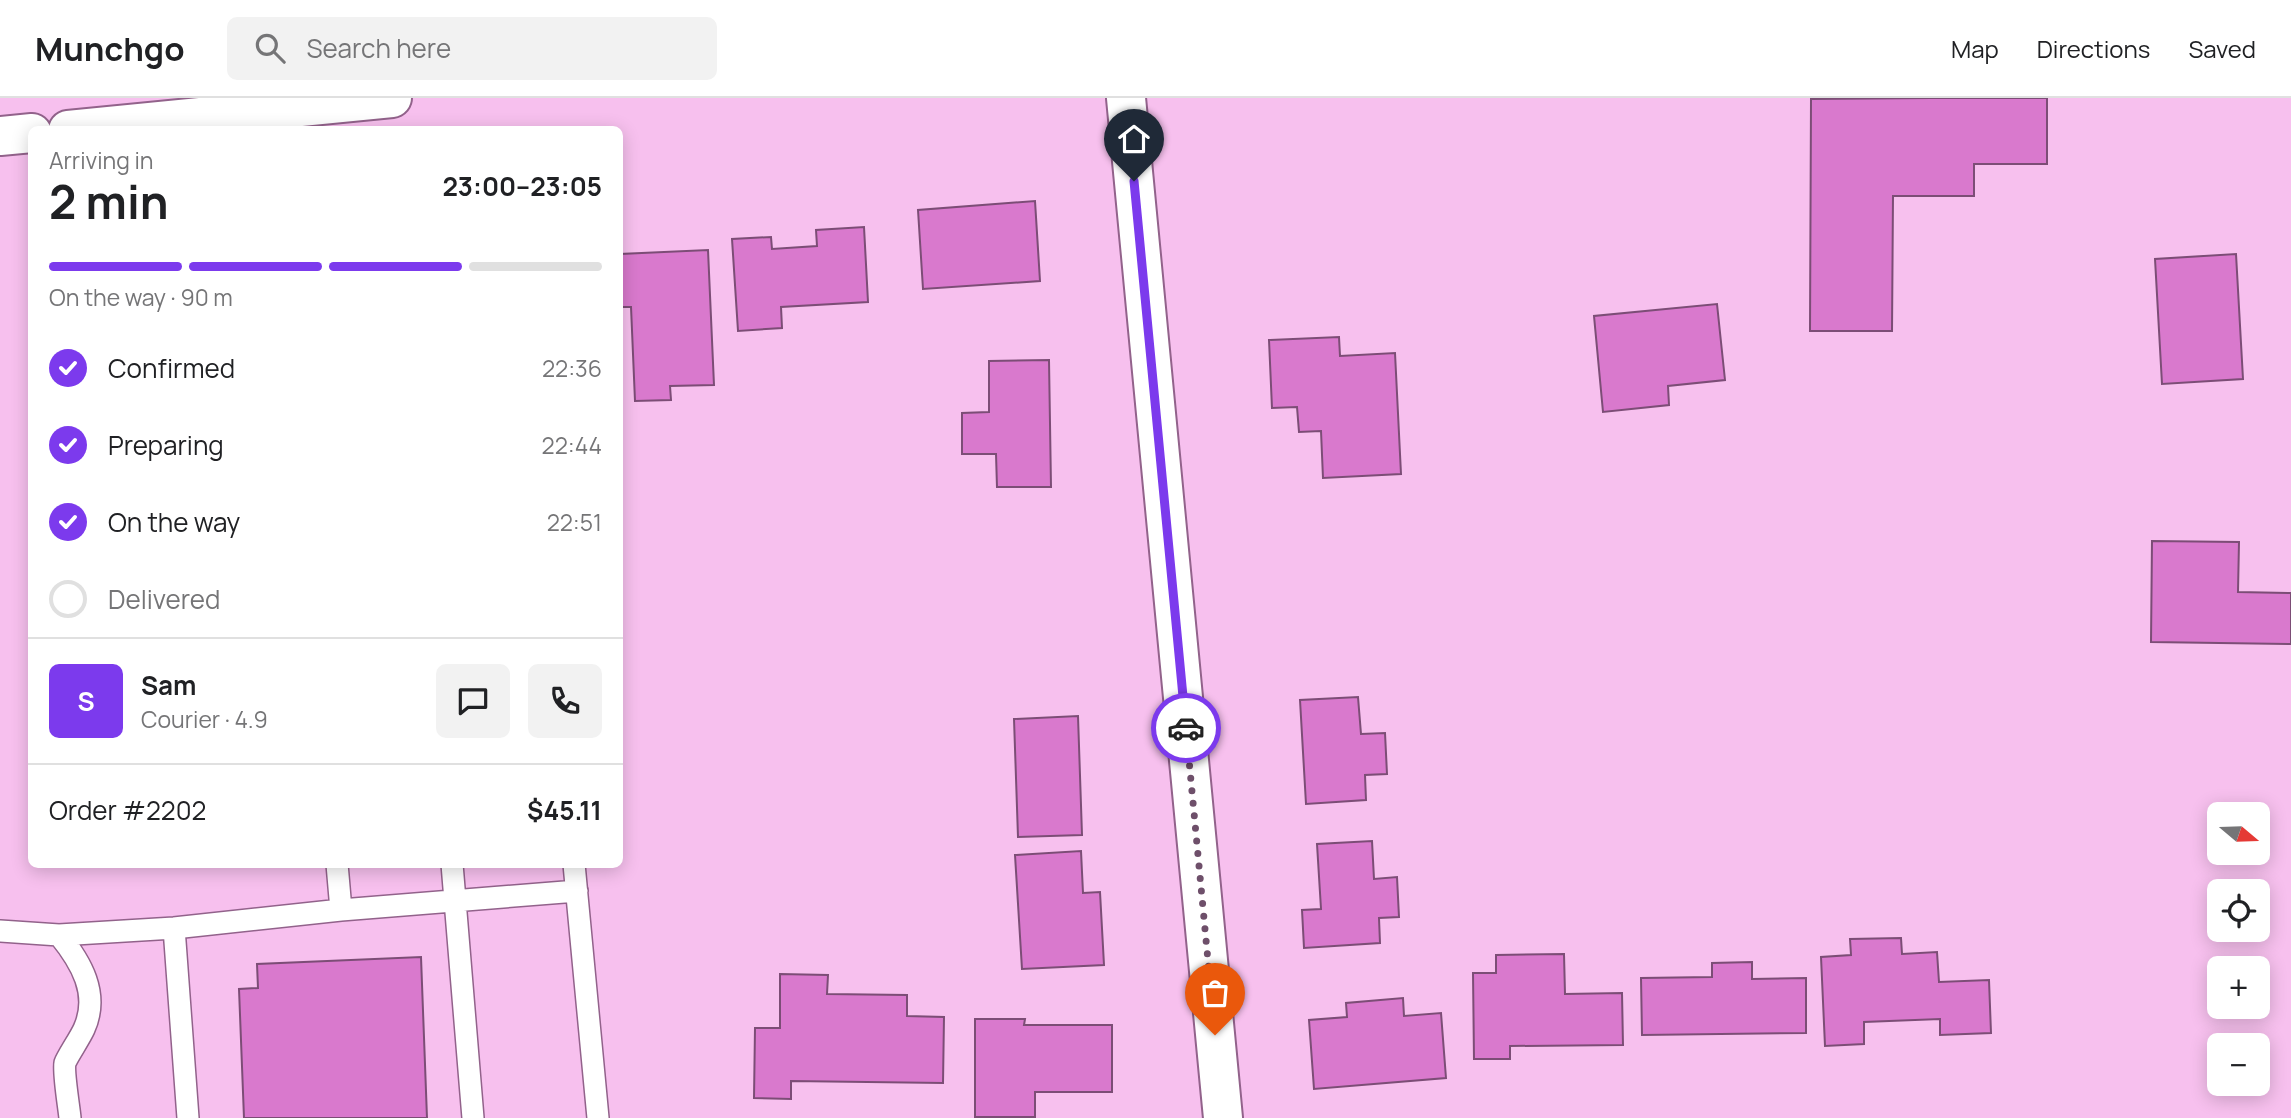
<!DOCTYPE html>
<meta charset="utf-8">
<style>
:root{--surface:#fff;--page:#f2f2f2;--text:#202124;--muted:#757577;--line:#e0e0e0;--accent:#7c3aed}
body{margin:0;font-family:Manrope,sans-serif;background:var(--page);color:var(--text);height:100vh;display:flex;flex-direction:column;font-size:26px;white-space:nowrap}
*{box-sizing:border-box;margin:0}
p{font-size:23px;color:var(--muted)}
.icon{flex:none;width:38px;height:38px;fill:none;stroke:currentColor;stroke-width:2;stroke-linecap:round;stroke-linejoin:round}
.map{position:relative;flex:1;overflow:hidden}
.sheet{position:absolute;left:28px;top:28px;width:595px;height:742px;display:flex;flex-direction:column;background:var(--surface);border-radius:10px;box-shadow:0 4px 18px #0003}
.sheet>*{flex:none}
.needle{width:46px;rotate:109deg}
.buttons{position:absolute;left:2207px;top:704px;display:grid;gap:14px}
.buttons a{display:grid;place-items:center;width:63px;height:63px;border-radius:10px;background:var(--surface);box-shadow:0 4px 18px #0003;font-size:35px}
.pin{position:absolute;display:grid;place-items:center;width:60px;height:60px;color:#fff;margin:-72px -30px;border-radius:50% 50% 50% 0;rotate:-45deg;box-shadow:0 0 7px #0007}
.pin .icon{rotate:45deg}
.courier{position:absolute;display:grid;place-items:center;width:70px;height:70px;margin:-35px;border:5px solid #7c3aed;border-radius:50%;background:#fff;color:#222;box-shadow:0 2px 9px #0007}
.summary em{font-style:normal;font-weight:700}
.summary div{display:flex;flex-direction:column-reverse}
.summary{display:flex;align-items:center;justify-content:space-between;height:119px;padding:0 21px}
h1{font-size:46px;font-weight:700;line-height:52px}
.bar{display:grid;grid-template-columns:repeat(4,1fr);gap:10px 7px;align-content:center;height:84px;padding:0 21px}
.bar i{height:9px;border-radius:5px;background:var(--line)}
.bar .selected{background:var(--accent)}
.bar p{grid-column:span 4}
.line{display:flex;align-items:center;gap:18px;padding:0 21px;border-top:2px solid var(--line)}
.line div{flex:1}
.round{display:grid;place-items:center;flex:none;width:74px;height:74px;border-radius:10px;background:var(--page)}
ol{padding:0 21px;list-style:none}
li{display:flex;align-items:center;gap:21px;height:77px}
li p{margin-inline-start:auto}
li .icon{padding:7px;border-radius:50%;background:var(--accent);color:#fff;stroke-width:4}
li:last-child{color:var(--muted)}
li i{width:38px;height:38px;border:4px solid var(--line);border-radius:50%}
header{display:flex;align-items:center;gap:42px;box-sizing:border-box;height:98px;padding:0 35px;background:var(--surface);border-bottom:2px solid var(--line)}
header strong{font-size:33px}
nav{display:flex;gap:38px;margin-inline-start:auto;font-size:24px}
.search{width:490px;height:63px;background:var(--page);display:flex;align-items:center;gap:18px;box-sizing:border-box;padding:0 24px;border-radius:10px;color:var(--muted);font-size:26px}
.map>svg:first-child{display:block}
</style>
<header>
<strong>Munchgo</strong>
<div class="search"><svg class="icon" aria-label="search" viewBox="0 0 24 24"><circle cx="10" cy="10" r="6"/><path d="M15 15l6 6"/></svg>Search here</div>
<nav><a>Map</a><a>Directions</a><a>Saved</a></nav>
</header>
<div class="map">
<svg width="2291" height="1020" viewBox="0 0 2291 1020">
<rect width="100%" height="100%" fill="#f7c0ee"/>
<path fill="#d979cd" stroke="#7c4d76" stroke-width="2" d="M1931 0H2047V66H1974V98H1893L1892 233H1810L1811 1Z
M1035 103 1040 183 923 191 918 112Z
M864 129 868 204 781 209 782 230 738 233 732 141 771 139 772 151 817 148 816 132Z
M708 152 714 287 670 288 671 302 635 303 631 209H620V156Z
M2236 156 2243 281 2162 286 2155 161Z
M1717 206 1725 282 1668 288 1669 307 1603 314 1594 218Z
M1339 239 1340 258 1395 255 1401 376 1323 380 1321 333 1299 334 1297 309 1272 310 1269 242Z
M1049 262 1051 389H997L996 356H962V315L989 314V263Z
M2152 443 2239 444 2238 494 2291 495V546L2151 544Z
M1358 599 1361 636 1385 635 1387 676 1365 677 1366 702 1306 706 1300 602Z
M1078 618 1082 737 1018 739 1014 621Z
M1372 743 1374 781 1397 779 1399 819 1379 820 1380 845 1304 850 1302 812 1321 811 1317 746Z
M1081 753 1083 795 1100 794 1104 867 1022 871 1015 757Z
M1901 840 1902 856 1937 854 1939 884 1989 882 1991 935 1940 937V921L1864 924V946L1825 948 1821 859 1851 857 1850 841Z
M1564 856 1565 896 1622 895 1623 947 1510 948V961H1474L1473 875H1496V857Z
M421 859 427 1020H244L239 891 258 890 257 866Z
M1752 864V881L1806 880V935L1642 937 1641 880 1712 879V865Z
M780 876 828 877 827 896 907 897V918L944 919 943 985 791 983V1001L754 1000 755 930H780Z
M1403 900 1404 918 1441 915 1446 980 1314 991 1309 922 1347 919 1346 905Z
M975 921H1025L1024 927H1112V994H1035V1019H975Z"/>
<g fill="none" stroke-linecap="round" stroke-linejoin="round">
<g stroke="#92628b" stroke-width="24">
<path id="service" d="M337 766 341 812
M452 766 473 1020
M574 766 598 1020
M174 830 188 1020
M0 833 59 837 174 830 341 812 577 793
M59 837C81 864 100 896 84 931 80 940 67 959 65 965 63 974 69 1009 70 1020"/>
</g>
<g stroke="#92628b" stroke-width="42">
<path id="minor" d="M1126 0 1223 1020
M68 32 392 0
M0 38 32 35"/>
</g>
<use href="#service" stroke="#fff" stroke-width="21"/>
<use href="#minor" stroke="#fff" stroke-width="38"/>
</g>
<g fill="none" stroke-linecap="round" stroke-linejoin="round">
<path stroke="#6e4f6a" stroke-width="7" stroke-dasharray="0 12.6" d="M1186 630 1215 937"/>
<path stroke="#7c3aed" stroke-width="9" d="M1134 83 1186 630"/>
</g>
</svg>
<div class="buttons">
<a><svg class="needle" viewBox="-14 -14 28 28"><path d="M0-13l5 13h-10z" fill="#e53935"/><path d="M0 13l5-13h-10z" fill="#757577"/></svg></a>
<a><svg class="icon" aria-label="locate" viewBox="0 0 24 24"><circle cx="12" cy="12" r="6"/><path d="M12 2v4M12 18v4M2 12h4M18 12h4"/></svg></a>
<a>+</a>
<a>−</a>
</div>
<div class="pin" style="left:1215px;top:937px;background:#ea580c"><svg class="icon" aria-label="bag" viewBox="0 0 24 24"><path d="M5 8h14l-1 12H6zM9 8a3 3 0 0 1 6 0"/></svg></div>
<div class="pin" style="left:1134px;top:83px;background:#1f2937"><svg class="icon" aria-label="home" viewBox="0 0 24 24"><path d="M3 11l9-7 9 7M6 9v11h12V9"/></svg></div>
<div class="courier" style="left:1186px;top:630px"><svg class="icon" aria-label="car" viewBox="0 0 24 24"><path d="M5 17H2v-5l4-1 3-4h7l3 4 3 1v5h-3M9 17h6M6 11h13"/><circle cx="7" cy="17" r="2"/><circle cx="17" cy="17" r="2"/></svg></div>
<section class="sheet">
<div class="summary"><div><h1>2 min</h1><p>Arriving in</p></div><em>23:00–23:05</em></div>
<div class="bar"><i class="selected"></i><i class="selected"></i><i class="selected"></i><i></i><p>On the way · 90 m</p></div>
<ol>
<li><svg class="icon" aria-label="check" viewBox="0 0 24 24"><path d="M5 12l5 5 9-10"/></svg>Confirmed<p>22:36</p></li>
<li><svg class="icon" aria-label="check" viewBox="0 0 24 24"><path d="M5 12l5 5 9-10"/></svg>Preparing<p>22:44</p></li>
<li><svg class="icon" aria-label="check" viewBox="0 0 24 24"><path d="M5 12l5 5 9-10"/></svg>On the way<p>22:51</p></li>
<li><i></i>Delivered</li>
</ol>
<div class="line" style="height:126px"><b class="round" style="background:var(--accent);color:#fff">S</b><div><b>Sam</b><p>Courier · 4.9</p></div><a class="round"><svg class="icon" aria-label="chat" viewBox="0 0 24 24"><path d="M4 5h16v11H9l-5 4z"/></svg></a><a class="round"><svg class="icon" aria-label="phone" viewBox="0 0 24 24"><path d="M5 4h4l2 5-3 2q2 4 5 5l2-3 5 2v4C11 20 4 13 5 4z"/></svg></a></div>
<div class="line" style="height:91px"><div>Order #2202</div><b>$45.11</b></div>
</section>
</div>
